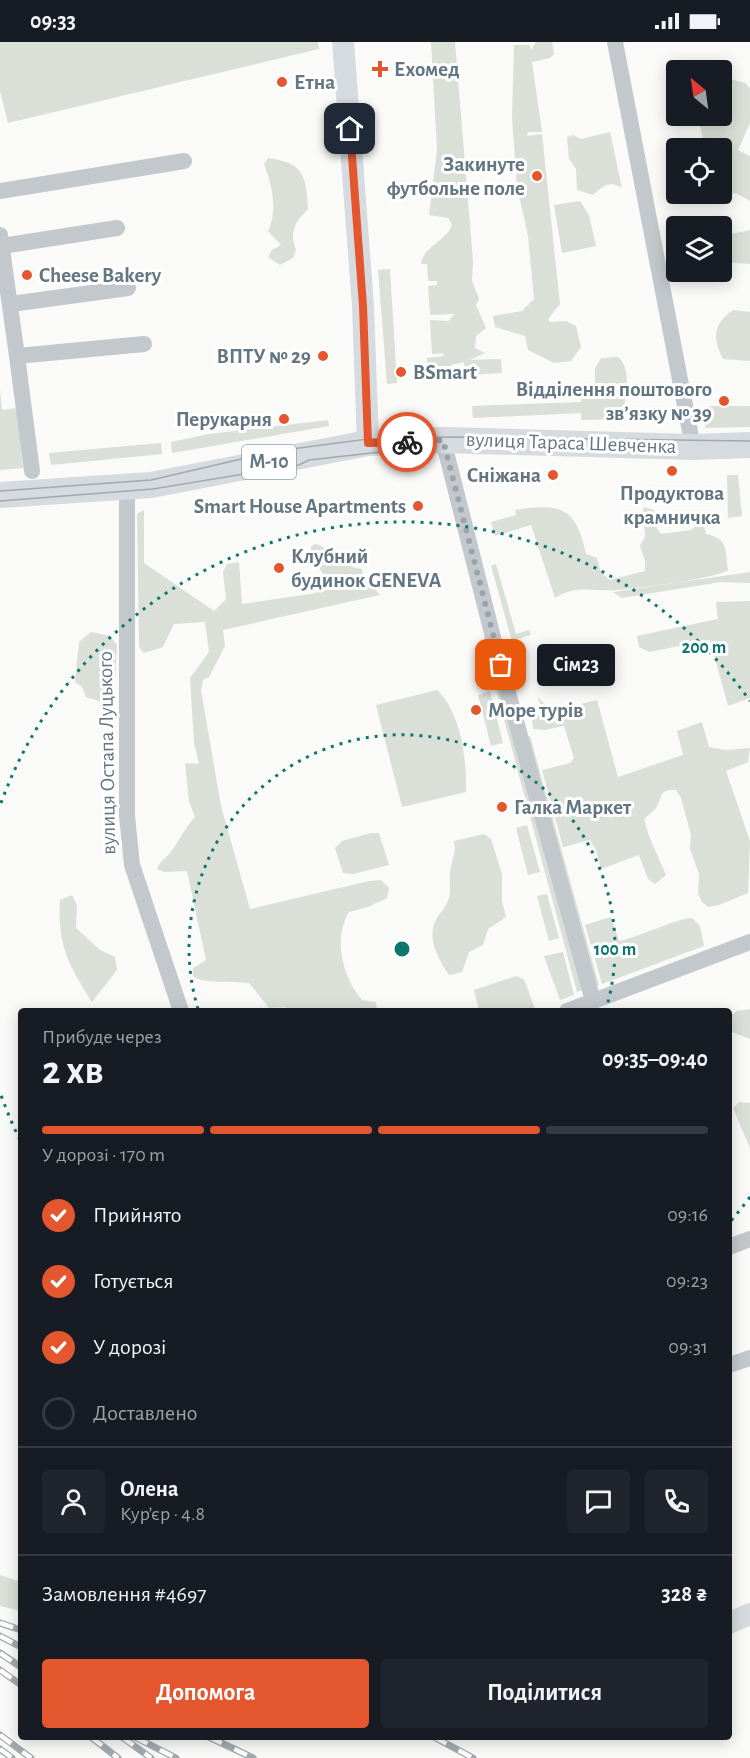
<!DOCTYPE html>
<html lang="uk">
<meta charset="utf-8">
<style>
:root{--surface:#171b24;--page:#20242c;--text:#f1f3f6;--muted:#9ea1a6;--line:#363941;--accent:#e4572e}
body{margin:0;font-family:"Alegreya Sans",sans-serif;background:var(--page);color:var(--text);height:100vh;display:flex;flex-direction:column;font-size:22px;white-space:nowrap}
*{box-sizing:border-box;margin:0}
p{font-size:20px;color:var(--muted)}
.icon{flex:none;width:33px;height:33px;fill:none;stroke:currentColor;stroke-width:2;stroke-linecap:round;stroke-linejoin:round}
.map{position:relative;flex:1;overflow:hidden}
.panel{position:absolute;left:18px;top:966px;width:714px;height:732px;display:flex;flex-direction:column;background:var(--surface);border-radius:6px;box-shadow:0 3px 15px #0003}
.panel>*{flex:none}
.needle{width:39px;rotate:331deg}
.tools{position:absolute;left:666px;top:18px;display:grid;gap:12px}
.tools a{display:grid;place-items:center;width:66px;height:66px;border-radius:6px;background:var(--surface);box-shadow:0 3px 15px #0003;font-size:30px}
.pin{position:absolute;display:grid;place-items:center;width:51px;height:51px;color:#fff;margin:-26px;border-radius:12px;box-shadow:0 3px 9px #0006}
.courier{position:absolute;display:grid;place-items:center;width:60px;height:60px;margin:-30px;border:4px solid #e4572e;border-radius:50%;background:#fff;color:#222;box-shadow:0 2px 8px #0007}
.bubble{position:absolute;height:42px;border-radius:6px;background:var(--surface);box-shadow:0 3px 15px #0003;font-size:20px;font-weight:600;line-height:42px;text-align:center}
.headline em{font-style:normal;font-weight:600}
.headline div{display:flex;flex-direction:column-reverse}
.headline{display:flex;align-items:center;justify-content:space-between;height:102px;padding:0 24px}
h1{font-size:39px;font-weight:600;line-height:45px}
.bar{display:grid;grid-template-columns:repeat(4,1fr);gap:9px 6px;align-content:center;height:72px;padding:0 24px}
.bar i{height:8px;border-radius:4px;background:var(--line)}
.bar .current{background:var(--accent)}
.bar p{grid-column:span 4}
.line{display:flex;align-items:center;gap:15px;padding:0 24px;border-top:2px solid var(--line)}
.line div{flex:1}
.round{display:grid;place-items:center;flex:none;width:63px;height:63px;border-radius:6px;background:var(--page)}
ol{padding:0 24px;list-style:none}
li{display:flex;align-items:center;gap:18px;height:66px}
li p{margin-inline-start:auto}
li .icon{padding:6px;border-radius:50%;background:var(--accent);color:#fff;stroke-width:4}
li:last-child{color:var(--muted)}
li i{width:33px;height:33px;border:3px solid var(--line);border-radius:50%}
.button{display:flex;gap:12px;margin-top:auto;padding:12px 24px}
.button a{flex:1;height:69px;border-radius:6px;background:var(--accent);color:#fff;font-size:24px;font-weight:600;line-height:69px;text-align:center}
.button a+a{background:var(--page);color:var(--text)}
.status{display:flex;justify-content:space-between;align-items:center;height:42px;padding:0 30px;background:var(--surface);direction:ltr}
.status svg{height:16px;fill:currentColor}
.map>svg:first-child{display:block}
</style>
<div class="status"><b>09:33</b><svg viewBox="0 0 49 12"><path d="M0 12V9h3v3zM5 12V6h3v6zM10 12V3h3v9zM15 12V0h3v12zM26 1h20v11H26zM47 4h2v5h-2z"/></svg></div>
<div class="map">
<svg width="750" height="1716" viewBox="0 0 750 1716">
<rect width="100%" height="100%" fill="#fafaf8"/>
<path fill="#dadfd7" d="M0 0H318L319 7 8 81 0 49Z
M431 0H455L473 219 472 239 479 257 476 263 486 286 476 294 475 306 485 311 470 318 501 317 502 331 465 333 464 320 451 323 452 332 428 333 427 316 444 314 443 311 432 312 430 278 448 279 455 272 430 273 428 244 437 243V239H428L427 222H421C423 204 448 199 452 182L448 176 429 173 437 108Z
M536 0H552L554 12 550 16 532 20 542 90H528L527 94 542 92 560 262 548 277 550 280 566 279 576 284 581 305 571 319 554 321 528 308 525 294 495 285 493 274 522 269 534 257 528 194 517 144 512 76 514 3H530L531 8Z
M729 37 745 41 750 46V81L738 108 750 114V159L736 151 680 162 674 159 679 152H722V106H705L698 74H722V39Z
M610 90 622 146C610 138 603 144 593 153L577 148 576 127 569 117 567 95 573 93 581 97Z
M268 116C304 121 306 133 308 167 295 180 289 190 296 208L293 216 280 223 268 215 272 208 281 203 268 189C278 169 272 142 264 122Z
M580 159 589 173 596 204 562 211 554 163Z
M750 188V222L722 220V194Z
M390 227 397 341 387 342 378 228Z
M733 268 750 270V319L723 317C712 295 713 282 733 268Z
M618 315C635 331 622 356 625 377L581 378V371L473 376 472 364 581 360V351L595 349V326L601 316Z
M0 347 2 368 17 366 23 426 0 428Z
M706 364H750V385L705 386Z
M328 378 329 384 172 411 171 400 209 392Z
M161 401 162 412 51 423 49 411Z
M727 433H738L742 474 728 476Z
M643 465 654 468 657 487 661 492 691 488 699 481 704 483 706 492C729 497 725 508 728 528 714 537 638 546 618 548 596 550 575 542 555 556L531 483 495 494 491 480 516 473 515 468C561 461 576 465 586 512L597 516 601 531 610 538 645 529V519L640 504 645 495Z
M144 468V521L214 569 226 557 223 530 227 522 239 520 242 562 310 552 368 538 380 553 223 588 225 604 209 635 203 638 201 648 221 764 250 867 369 839 381 838 389 846 387 856 368 865 349 870C333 896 342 935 362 958L376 960 377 969H293L285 965 269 966 249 941C235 939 201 942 193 934V926L206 918 187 829 164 830 157 827C160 819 164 818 169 812 179 800 184 787 195 775L189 760 185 721 199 722 194 701 190 636 209 610 205 580 174 582 163 605 144 611 139 605 137 472Z
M315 502C335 507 342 526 362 527L363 535 334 544 329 542 311 512V505Z
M496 522 516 592 529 588 531 593 512 599 491 524Z
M750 530V541L720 540 622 556 613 550Z
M750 559V656L728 664 710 598 649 610 639 605 637 594 718 577 716 560Z
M91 590 110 594 117 603 114 656 102 660 86 655 82 645 75 640 79 600Z
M496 607 522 697 530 694 599 943 577 950 486 610Z
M437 648C461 671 467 717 466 750L402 765 376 663Z
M490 649 503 701 491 704 478 653Z
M538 655 550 669 597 658 618 735 683 713 677 689 702 680 709 705 725 708 750 706 748 720 726 729 750 799 748 851 719 863 708 865 702 860 698 851 699 832 690 807 691 793 681 756 676 748C658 747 663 755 656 766 653 770 648 773 644 777L649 794 666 833 655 842 648 837 639 813 601 827 596 808 590 798 563 805 542 728 570 721 574 716 564 684 544 688 533 687 532 676 542 671Z
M527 783 540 830 528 833 516 786Z
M371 791H379L389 823 353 832 343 831 335 806 342 799Z
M484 792 491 797 502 832V859L506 875 488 887 483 903 469 910 462 930 449 933C439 919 427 897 435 880 438 872 445 867 448 859 452 850 449 841 450 831 451 818 457 812 454 799Z
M547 852 559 896 549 899 537 854Z
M72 853 77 863 76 886 100 908 115 915 117 928 92 960C69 924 57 902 60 858Z
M611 875 619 899C636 896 681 875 692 876L700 884 704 904 602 942 585 883Z
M563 910 574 953 560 958 544 914Z
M516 934 524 937 535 967 479 969 474 948Z
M750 967V997L729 989V975L737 969Z
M739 1060 750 1061V1106L733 1066Z
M0 1533 21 1540V1569L0 1564Z"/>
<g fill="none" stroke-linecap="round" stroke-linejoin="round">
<path stroke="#c3c8cc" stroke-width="16" d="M615 0 693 405
M0 149 184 119
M0 193 17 314
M2 204 117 186
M11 262 128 246
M443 398 495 603 593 959
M32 429 17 314 144 302
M127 445V774L132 823 181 969
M567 969 750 900
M729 1205 750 1197
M729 1323 750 1316"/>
<path stroke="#d6dbdf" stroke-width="22" d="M343 0 363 264 368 401
M729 1581 750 1572"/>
<path stroke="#d6dbdf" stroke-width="26" d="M0 453 151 443 368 401 443 398 693 405 750 403"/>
<path stroke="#a2aab0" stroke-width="1.5" d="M0 449 151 438 276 409 368 397 449 395 750 399
M0 459 153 447 299 423 309 418 416 406"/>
<g stroke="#a2aab0" stroke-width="7">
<path id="rail" d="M0 1581 21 1588
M0 1594 21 1605
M0 1611 21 1625
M0 1628 21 1643
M0 1693 31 1716
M91 1695 118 1716
M122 1695 151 1716
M135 1695 176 1716
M209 1695 253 1716
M434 1695 473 1716
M0 1707 12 1716"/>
</g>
<use href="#rail" stroke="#fff" stroke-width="4.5" stroke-dasharray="14" stroke-linecap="butt"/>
</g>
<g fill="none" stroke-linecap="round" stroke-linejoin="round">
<path stroke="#99a4ac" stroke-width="6" stroke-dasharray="0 10.8" d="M407 400 443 398 501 623"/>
<path stroke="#e4572e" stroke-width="8" d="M350 87 363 264 368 401 407 400"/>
</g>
<g fill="none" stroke="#0f766e" stroke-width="3" stroke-dasharray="3 6">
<path d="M198 967A213 213 0 1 1 606 967"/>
<path d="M750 1155A427 427 0 0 1 729 1181M20 1098A427 427 0 0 1 1 1053M1 761A427 427 0 0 1 750 659"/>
</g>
<g fill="#e4572e" stroke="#fff" stroke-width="2">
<path d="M377 18h6v6h6v6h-6v6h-6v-6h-6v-6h6z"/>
<circle cx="282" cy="40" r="6"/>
<circle cx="537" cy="134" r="6"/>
<circle cx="27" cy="233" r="6"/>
<circle cx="323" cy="314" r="6"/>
<circle cx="401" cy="330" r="6"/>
<circle cx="724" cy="359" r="6"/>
<circle cx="284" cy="377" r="6"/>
<circle cx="672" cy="429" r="6"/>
<circle cx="553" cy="433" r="6"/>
<circle cx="418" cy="464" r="6"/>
<circle cx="279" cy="526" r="6"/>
<circle cx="476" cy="668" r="6"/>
<circle cx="502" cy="765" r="6"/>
</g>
<g text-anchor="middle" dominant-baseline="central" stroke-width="6" stroke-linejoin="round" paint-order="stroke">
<rect fill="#fff" stroke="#939fa8" stroke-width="1.5" x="242" y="403" width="54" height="34" rx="4.5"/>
<g font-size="20" font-weight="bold" fill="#657683">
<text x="269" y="420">М-10</text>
</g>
<g font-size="21" font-weight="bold" fill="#657683" stroke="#fff" text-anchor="start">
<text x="394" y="27">Ехомед</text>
<text x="294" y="40">Етна</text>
<text x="525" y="122" text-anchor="end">Закинуте<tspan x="525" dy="24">футбольне поле</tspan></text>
<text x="39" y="233">Cheese Bakery</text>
<text x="311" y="314" text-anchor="end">ВПТУ № 29</text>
<text x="413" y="330">BSmart</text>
<text x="712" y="347" text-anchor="end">Відділення поштового<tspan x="712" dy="24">зв’язку № 39</tspan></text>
<text x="272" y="377" text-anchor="end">Перукарня</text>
<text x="541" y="433" text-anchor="end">Сніжана</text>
<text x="672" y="451" text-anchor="middle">Продуктова<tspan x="672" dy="24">крамничка</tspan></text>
<text x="406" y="464" text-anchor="end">Smart House Apartments</text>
<text x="291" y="514">Клубний<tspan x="291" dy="24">будинок GENEVA</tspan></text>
<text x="488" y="668">Море турів</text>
<text x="514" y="765">Галка Маркет</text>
</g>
<g font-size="21" fill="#657683" stroke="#fff">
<text transform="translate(571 401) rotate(2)">вулиця Тараса Шевченка</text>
<text transform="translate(107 711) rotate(-91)">вулиця Остапа Луцького</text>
</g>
</g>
<circle cx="402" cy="907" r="9" fill="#0f766e" stroke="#fff" stroke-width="3"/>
<g font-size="18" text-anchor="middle" font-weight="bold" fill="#0f766e" stroke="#fff" stroke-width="6" stroke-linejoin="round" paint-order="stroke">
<text x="704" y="611">200 m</text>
<text x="615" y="913">100 m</text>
</g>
</svg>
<div class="tools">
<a><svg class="needle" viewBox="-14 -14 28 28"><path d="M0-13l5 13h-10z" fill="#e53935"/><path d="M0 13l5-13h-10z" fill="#9ea1a6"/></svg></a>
<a><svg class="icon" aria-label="locate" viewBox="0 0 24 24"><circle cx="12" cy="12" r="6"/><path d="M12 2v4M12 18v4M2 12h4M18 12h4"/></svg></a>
<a><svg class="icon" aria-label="layers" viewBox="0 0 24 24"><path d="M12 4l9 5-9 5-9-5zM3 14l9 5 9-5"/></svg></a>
</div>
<div class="pin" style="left:501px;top:623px;background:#ea580c"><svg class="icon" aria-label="bag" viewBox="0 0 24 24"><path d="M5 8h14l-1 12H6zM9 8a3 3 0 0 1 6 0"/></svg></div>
<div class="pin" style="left:350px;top:87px;background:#1f2937"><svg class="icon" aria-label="home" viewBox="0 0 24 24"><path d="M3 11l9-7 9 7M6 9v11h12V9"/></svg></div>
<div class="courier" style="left:407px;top:400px"><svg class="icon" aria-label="bike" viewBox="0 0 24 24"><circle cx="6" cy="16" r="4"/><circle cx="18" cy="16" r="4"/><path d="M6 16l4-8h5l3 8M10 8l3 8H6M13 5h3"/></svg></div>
<div class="bubble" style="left:537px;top:602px;width:78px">Сім23</div>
<section class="panel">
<div class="headline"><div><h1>2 хв</h1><p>Прибуде через</p></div><em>09:35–09:40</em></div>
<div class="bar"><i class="current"></i><i class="current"></i><i class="current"></i><i></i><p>У дорозі · 170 m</p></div>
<ol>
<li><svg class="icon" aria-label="check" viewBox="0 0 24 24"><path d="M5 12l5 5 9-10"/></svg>Прийнято<p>09:16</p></li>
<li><svg class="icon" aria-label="check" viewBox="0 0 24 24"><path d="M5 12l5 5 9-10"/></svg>Готується<p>09:23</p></li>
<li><svg class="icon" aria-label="check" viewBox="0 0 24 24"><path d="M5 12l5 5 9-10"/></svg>У дорозі<p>09:31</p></li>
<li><i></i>Доставлено</li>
</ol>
<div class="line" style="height:108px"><a class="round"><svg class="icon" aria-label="person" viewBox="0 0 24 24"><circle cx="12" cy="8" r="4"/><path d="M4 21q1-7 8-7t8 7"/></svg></a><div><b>Олена</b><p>Кур’єр · 4.8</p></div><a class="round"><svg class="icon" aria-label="chat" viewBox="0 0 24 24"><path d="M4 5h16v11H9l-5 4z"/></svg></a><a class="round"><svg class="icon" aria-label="phone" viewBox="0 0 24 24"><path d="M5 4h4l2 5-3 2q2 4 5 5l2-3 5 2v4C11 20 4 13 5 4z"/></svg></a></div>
<div class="line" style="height:78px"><div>Замовлення #4697</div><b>328 ₴</b></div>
<div class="button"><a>Допомога</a><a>Поділитися</a></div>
</section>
</div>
